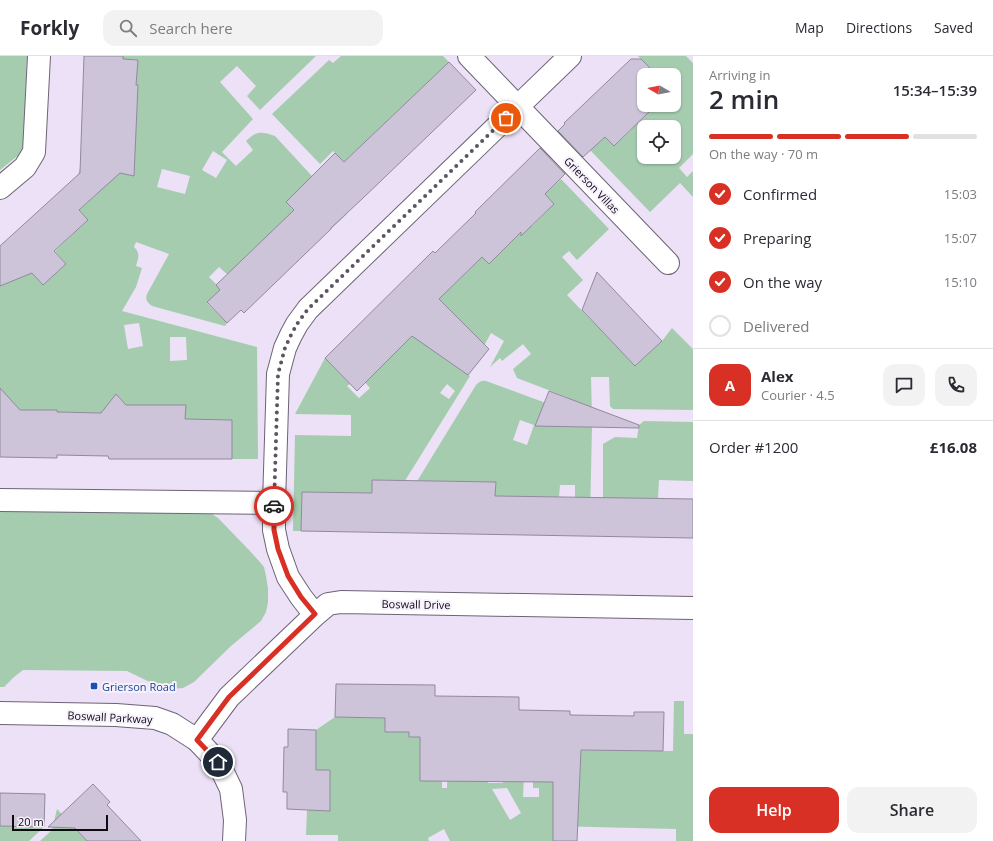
<!DOCTYPE html>
<meta charset="utf-8">
<style>
:root{--surface:#fff;--page:#f2f2f3;--text:#2b2b33;--muted:#7c7c81;--line:#e1e1e2;--accent:#d93025}
body{margin:0;font-family:"Open Sans",sans-serif;background:var(--page);color:var(--text);height:100vh;display:flex;flex-direction:column;font-size:15px;white-space:nowrap}
*{box-sizing:border-box;margin:0}
p{font-size:13px;color:var(--muted)}
.icon{flex:none;width:22px;height:22px;fill:none;stroke:currentColor;stroke-width:2;stroke-linecap:round;stroke-linejoin:round}
.map{position:relative;flex:1;overflow:hidden}
.panel{display:flex;flex-direction:column;background:var(--surface);width:300px}
.panel>*{flex:none}
.needle{width:26px;rotate:280deg}
.controls{position:absolute;left:637px;top:12px;display:grid;gap:8px}
.controls a{display:grid;place-items:center;width:44px;height:44px;border-radius:8px;background:var(--surface);box-shadow:0 1px 3px #0004;font-size:20px}
.scale{position:absolute;left:12px;bottom:10px;width:96px;box-sizing:border-box;padding-left:4px;border:2px solid #0e0a10;border-top:0;font-size:11px;line-height:14px;white-space:nowrap;color:#0e0a10;-webkit-text-stroke:3px #f7f0fd;paint-order:stroke}
.pin{position:absolute;display:grid;place-items:center;width:34px;height:34px;color:#fff;margin:-17px;border:2px solid #fff;border-radius:50%;box-shadow:0 1px 4px #0007}
.courier{position:absolute;display:grid;place-items:center;width:40px;height:40px;margin:-20px;border:3px solid #d93025;border-radius:50%;background:#fff;color:#222;box-shadow:0 1px 5px #0007}
.head em{font-style:normal;font-weight:600}
.head div{display:flex;flex-direction:column-reverse}
.head{display:flex;align-items:center;justify-content:space-between;height:68px;padding:0 16px}
h1{font-size:26px;font-weight:600;line-height:30px}
.bar{display:grid;grid-template-columns:repeat(4,1fr);gap:6px 4px;align-content:center;height:48px;padding:0 16px}
.bar i{height:5px;border-radius:3px;background:var(--line)}
.bar .selected{background:var(--accent)}
.bar p{grid-column:span 4}
.line{display:flex;align-items:center;gap:10px;padding:0 16px;border-top:1px solid var(--line)}
.line div{flex:1}
.round{display:grid;place-items:center;flex:none;width:42px;height:42px;border-radius:12px;background:var(--page)}
ol{padding:0 16px;list-style:none}
li{display:flex;align-items:center;gap:12px;height:44px}
li p{margin-inline-start:auto}
li .icon{padding:4px;border-radius:50%;background:var(--accent);color:#fff;stroke-width:4}
li:last-child{color:var(--muted)}
li i{width:22px;height:22px;border:2px solid var(--line);border-radius:50%}
.cta{display:flex;gap:8px;margin-top:auto;padding:8px 16px}
.cta a{flex:1;height:46px;border-radius:12px;background:var(--accent);color:#fff;font-size:16px;font-weight:600;line-height:46px;text-align:center}
.cta a+a{background:var(--page);color:var(--text)}
header{display:flex;align-items:center;gap:24px;box-sizing:border-box;height:56px;padding:0 20px;background:var(--surface);border-bottom:1px solid var(--line)}
header strong{font-size:19px}
nav{display:flex;gap:22px;margin-inline-start:auto;font-size:14px}
.search{width:280px;height:36px;background:var(--page);display:flex;align-items:center;gap:10px;box-sizing:border-box;padding:0 14px;border-radius:12px;color:var(--muted);font-size:15px}
main{display:flex;flex:1;min-height:0}
.map>svg:first-child{display:block}
</style>
<header>
<strong>Forkly</strong>
<div class="search"><svg class="icon" aria-label="search" viewBox="0 0 24 24"><circle cx="10" cy="10" r="6"/><path d="M15 15l6 6"/></svg>Search here</div>
<nav><a>Map</a><a>Directions</a><a>Saved</a></nav>
</header>
<main>
<div class="map">
<svg width="693" height="785" viewBox="0 0 693 785">
<rect width="100%" height="100%" fill="#ece1f6"/>
<path fill="#a5ccaf" fill-rule="evenodd" d="M0 0H27L23 93 20 98 0 114Z
M123 0H316L260 54 247 40 256 30 237 10 220 26 253 63 222 96 236 110 253 94 246 85C256 75 261 75 275 80L347 158 331 173 296 136 286 146 294 155 228 219 219 211 209 221 221 233 207 247 227 267 225 270 152 250C147 246 145 244 147 238L169 198 136 186 134 191C141 197 138 203 136 210L142 212 136 231 122 255 257 291 258 403H232V364L185 363V349H155L124 363V347L119 341H114L108 400H97V375L75 381V356H63V381L9 363 0 338V221L3 229 17 223 15 215 3 186H4L43 229 66 208 55 195 88 164 79 154 96 139 78 119 80 112 99 117 136 69 138 29 122 28 138 4 123 3ZM213 95 227 104 216 122 202 114ZM162 113 190 120 185 138 157 131ZM139 267 143 290 128 293 124 269ZM170 281H186L187 304 170 305Z
M341 0H443L449 6 344 106 333 95 320 108 272 58 329 4 333 7Z
M638 0H686L693 7V98L679 112 687 121 693 115V141L680 127 650 156 590 94 605 81 614 90 632 73 641 46 651 56 659 49H674V19H657ZM644 71H674V101H644Z
M561 123 609 173 577 204 569 195 562 201 583 224 567 239 635 310 662 285 672 272 693 293V354L613 353 610 350 609 321H591L592 362 567 361V371H592L590 465 575 441V429H560L559 441 495 440 496 426H485V439L456 425H424L416 427 476 329C479 326 482 324 486 325L565 354 569 342 517 322 513 313 531 298 523 288 502 305 500 302 490 311 504 285 491 277 475 306 434 295 470 320 398 436 393 424H372V437L302 436 301 475H293L295 379 351 380V359L295 358 325 302 350 328 347 330 359 342 370 332 360 321 395 287 451 255 439 243 476 207 453 182 459 177 489 208 507 190 500 182 523 160 532 170 554 148 545 138ZM447 328 455 335 449 343 440 337ZM520 364 534 369 527 389 513 384Z
M644 365 693 366V425L659 424 658 442H603V388L615 381 637 382 639 369Z
M0 454 209 456 218 462 249 494 259 505 264 511 266 520 268 533V546L266 556 261 565 231 590 194 626 183 632 172 633 162 632 127 615 23 614 14 621 4 631H0Z
M674 645H684V678H693V785H676V773L553 770V785H450L444 773 428 782 429 785H338V779H306L307 754H315L330 733V714H316V674L335 661 385 662V676H409V681H443L442 713 420 712V725H442V732H447L448 682 562 694 673 695ZM488 716 503 717V727H488ZM524 720H533V732H539V741H523ZM507 732 521 757 510 764 492 733Z
M57 753 87 785H40L52 774Z
M0 770 44 771 29 785H0Z"/>
<path fill="#cdc4d9" stroke="#91899c" d="M84 0H123V3L138 4 136 29H138L134 120 120 117 79 154 88 164 54 195 66 208 43 229 32 217 0 230V190L80 117Z
M631 3H641L657 19H644V49H659L651 56 650 55 614 90 605 81 583 101 558 75 565 68 564 67Z
M449 6 476 34 362 143 331 172V173L244 257 241 254 227 267 207 246 220 234 216 229 294 154 286 146 335 97 344 106Z
M540 92 565 118 545 138 554 148 521 180V176L489 208 482 201 439 243 489 293 468 319 412 280 357 335 325 302 433 195 435 197 476 157 475 156Z
M597 216 662 285 635 310 582 254Z
M0 332 20 354H57V356L101 357 116 338 126 349H186L185 363 232 364V403H109L108 400 57 399V402L0 401Z
M549 335 639 369V372L535 370Z
M372 424 496 426 495 440 693 443V482L301 475 302 436 372 437Z
M336 628 435 629V640L519 641V654L570 655V659L634 660V656H664L663 695 581 694 577 785H553V726L420 725V681H409V676H385V662L335 661Z
M288 673 316 674V714H330V755L287 753V736H283L284 691H288Z
M93 728 110 746 107 749 141 785H87L75 772 48 771Z
M0 737 45 738 44 771 0 770Z"/>
<g fill="none" stroke-linecap="round" stroke-linejoin="round">
<g stroke="#6d6375" stroke-width="24">
<path id="minor" d="M469 0 668 207
M0 132 25 111 34 96 39 0
M0 444 274 447
M315 559 301 541 288 521 278 493 274 474V447L278 318 285 292 291 279 297 268 308 253 570 0
M197 684 229 641 315 559 328 548 341 546 693 552"/>
</g>
<g stroke="#6d6375" stroke-width="24">
<path id="tertiary" d="M0 657 116 659 155 662 172 668 197 684 218 706 231 733 235 764 234 785"/>
</g>
<use href="#minor" stroke="#fff" stroke-width="22"/>
<use href="#tertiary" stroke="#fff" stroke-width="22"/>
</g>
<g fill="none" stroke-linecap="round" stroke-linejoin="round">
<path stroke="#5c5560" stroke-width="4" stroke-dasharray="0 7.2" d="M274 450 278 318 285 292 291 279 297 268 308 253 506 62"/>
<path stroke="#d93025" stroke-width="5" d="M218 706 197 684 229 641 315 558 301 541 288 520 278 493 274 474V450"/>
</g>
<rect fill="#1a4fb4" stroke="#f7f0fd" stroke-width="1.5" x="90" y="626" width="8" height="8" rx="2"/>
<g text-anchor="middle" dominant-baseline="central" stroke-width="4" stroke-linejoin="round" paint-order="stroke">
<g font-size="11" fill="#0e0a10" stroke="#f7f0fd">
<text transform="translate(592 129) rotate(46)">Grierson Villas</text>
<text transform="translate(416 548) rotate(1)">Boswall Drive</text>
<text transform="translate(110 661) rotate(3)">Boswall Parkway</text>
</g>
<g font-size="11" fill="#164399" stroke="#f7f0fd" text-anchor="start">
<text x="102" y="630">Grierson Road</text>
</g>
</g>
</svg>
<div class="controls">
<a><svg class="needle" viewBox="-14 -14 28 28"><path d="M0-13l5 13h-10z" fill="#e53935"/><path d="M0 13l5-13h-10z" fill="#7c7c81"/></svg></a>
<a><svg class="icon" aria-label="locate" viewBox="0 0 24 24"><circle cx="12" cy="12" r="6"/><path d="M12 2v4M12 18v4M2 12h4M18 12h4"/></svg></a>
</div>
<div class="scale">20 m</div>
<div class="pin" style="left:506px;top:62px;background:#ea580c"><svg class="icon" aria-label="bag" viewBox="0 0 24 24"><path d="M5 8h14l-1 12H6zM9 8a3 3 0 0 1 6 0"/></svg></div>
<div class="pin" style="left:218px;top:706px;background:#1f2937"><svg class="icon" aria-label="home" viewBox="0 0 24 24"><path d="M3 11l9-7 9 7M6 9v11h12V9"/></svg></div>
<div class="courier" style="left:274px;top:450px"><svg class="icon" aria-label="car" viewBox="0 0 24 24"><path d="M5 17H2v-5l4-1 3-4h7l3 4 3 1v5h-3M9 17h6M6 11h13"/><circle cx="7" cy="17" r="2"/><circle cx="17" cy="17" r="2"/></svg></div>
</div>
<section class="panel">
<div class="head"><div><h1>2 min</h1><p>Arriving in</p></div><em>15:34–15:39</em></div>
<div class="bar"><i class="selected"></i><i class="selected"></i><i class="selected"></i><i></i><p>On the way · 70 m</p></div>
<ol>
<li><svg class="icon" aria-label="check" viewBox="0 0 24 24"><path d="M5 12l5 5 9-10"/></svg>Confirmed<p>15:03</p></li>
<li><svg class="icon" aria-label="check" viewBox="0 0 24 24"><path d="M5 12l5 5 9-10"/></svg>Preparing<p>15:07</p></li>
<li><svg class="icon" aria-label="check" viewBox="0 0 24 24"><path d="M5 12l5 5 9-10"/></svg>On the way<p>15:10</p></li>
<li><i></i>Delivered</li>
</ol>
<div class="line" style="height:72px"><b class="round" style="background:var(--accent);color:#fff">A</b><div><b>Alex</b><p>Courier · 4.5</p></div><a class="round"><svg class="icon" aria-label="chat" viewBox="0 0 24 24"><path d="M4 5h16v11H9l-5 4z"/></svg></a><a class="round"><svg class="icon" aria-label="phone" viewBox="0 0 24 24"><path d="M5 4h4l2 5-3 2q2 4 5 5l2-3 5 2v4C11 20 4 13 5 4z"/></svg></a></div>
<div class="line" style="height:52px"><div>Order #1200</div><b>£16.08</b></div>
<div class="cta"><a>Help</a><a>Share</a></div>
</section>
</main>
